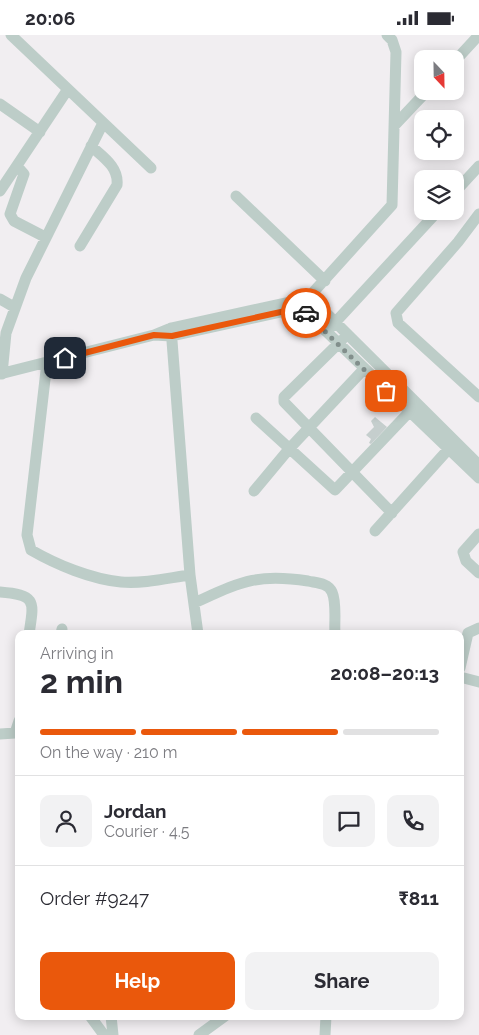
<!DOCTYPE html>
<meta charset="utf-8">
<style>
:root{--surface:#fff;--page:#f2f2f3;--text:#2b2b33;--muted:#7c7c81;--line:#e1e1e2;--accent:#ea580c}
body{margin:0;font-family:Raleway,sans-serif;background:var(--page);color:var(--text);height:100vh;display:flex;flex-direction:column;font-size:19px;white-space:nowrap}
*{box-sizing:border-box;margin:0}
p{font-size:16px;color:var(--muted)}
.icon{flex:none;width:28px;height:28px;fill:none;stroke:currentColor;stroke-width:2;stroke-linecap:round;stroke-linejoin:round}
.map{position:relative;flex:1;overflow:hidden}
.details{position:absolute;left:15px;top:595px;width:449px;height:390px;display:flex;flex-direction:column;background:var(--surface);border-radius:10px;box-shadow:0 2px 12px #0003}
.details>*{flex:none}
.needle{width:32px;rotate:158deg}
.fabs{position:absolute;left:414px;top:15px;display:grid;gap:10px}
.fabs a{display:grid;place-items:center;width:50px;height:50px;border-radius:10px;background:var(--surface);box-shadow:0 2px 12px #0003;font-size:25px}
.pin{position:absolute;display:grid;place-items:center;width:42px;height:42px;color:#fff;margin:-21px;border-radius:10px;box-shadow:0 2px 8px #0006}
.courier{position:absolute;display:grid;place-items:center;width:50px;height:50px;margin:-25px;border:4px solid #ea580c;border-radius:50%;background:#fff;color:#222;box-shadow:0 1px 6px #0007}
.headline em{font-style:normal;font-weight:700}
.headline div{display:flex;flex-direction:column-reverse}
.headline{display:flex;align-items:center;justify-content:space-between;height:85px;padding:0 25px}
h1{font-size:32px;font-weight:700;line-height:38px}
.bar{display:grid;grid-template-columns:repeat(4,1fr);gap:8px 5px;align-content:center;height:60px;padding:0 25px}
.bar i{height:6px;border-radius:4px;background:var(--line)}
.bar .selected{background:var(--accent)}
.bar p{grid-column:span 4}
.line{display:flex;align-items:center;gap:12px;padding:0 25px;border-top:1px solid var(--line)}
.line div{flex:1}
.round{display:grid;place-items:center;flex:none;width:52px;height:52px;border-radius:10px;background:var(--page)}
.action{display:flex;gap:10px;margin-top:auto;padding:10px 25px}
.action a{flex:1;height:58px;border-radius:10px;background:var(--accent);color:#fff;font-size:20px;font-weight:700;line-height:58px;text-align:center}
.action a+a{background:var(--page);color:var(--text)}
.status{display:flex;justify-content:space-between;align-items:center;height:35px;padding:0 25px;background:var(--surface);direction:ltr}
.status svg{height:14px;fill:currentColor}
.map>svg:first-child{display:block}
</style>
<div class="status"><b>20:06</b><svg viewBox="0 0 49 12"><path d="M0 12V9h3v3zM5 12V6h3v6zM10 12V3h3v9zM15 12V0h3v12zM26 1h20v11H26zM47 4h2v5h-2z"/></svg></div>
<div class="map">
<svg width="479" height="1000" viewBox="0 0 479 1000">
<rect width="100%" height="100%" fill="#f1eef1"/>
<path fill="#c5cecd" d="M375 382 387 392 371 409 369 408 371 404 366 400 374 392 371 386Z"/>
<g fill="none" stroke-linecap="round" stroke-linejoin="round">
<path stroke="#bdcdc8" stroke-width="11" d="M11 0 151 133
M455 26 479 0
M0 69 40 97
M394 91 427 56
M17 131 24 139 10 179 14 186 45 202
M0 156 68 54
M455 157 479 131
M236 161 325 246
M479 179 458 207 396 278 398 288 479 362
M80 211 117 150C119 132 103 122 91 111
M0 264 14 272
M299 273 392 170 396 17 392 5 387 0
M299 273 307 278 479 443
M171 293 190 540 198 599
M330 293 438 176
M154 300 171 293 308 263 318 270 479 430
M342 305 284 362V367L392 478
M47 327 27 500 31 515C57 530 91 544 121 547 144 549 168 543 190 540
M0 339 154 300 172 301 299 273
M2 339 6 298 26 243 103 88
M256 383 335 455 413 373
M254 456 289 414 364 334
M375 496 454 408
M479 499 463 517 466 526 479 538
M0 557C37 560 34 566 29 599
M194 568C241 547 256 538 308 546 317 548 328 548 332 557 337 568 334 587 335 599
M61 599 62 594
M460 633 468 598 479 593
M460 642 479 647
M0 699 15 698 19 686
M90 981 104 1000
M111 981 113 1000
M199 1000 225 981
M325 1000 326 981"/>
</g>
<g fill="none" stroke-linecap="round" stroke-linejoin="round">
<path stroke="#828f8c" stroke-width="5" stroke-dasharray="0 9" d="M306 278 386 356"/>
<path stroke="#ea580c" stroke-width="6" d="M65 323 154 300 172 301 299 273 306 278"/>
</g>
</svg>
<div class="fabs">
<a><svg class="needle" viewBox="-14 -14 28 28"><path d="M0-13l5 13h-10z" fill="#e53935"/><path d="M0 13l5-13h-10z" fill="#7c7c81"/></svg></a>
<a><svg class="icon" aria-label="locate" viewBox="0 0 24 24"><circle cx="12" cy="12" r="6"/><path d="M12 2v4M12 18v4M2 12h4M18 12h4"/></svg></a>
<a><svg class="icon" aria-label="layers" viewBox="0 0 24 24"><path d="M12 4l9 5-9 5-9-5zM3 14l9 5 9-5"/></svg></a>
</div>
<div class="pin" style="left:386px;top:356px;background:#ea580c"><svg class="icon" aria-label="bag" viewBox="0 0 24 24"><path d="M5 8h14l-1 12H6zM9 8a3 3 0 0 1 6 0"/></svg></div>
<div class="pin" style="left:65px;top:323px;background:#1f2937"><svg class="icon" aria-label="home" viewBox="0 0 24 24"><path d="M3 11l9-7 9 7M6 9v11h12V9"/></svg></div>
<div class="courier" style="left:306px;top:278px"><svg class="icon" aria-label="car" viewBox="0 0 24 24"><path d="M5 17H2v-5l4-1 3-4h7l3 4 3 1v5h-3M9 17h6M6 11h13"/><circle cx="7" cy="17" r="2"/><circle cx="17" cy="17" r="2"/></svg></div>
<section class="details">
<div class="headline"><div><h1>2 min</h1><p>Arriving in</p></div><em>20:08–20:13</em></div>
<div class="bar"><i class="selected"></i><i class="selected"></i><i class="selected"></i><i></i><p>On the way · 210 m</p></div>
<div class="line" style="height:90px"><a class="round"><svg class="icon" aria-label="person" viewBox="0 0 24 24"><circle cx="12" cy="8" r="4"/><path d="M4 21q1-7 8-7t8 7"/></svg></a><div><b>Jordan</b><p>Courier · 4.5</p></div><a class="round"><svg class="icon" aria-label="chat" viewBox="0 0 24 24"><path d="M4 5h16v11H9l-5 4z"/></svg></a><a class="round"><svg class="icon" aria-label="phone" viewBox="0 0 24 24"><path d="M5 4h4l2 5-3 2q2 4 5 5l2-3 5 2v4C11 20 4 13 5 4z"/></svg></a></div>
<div class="line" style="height:65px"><div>Order #9247</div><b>₹811</b></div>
<div class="action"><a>Help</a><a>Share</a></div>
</section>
</div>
